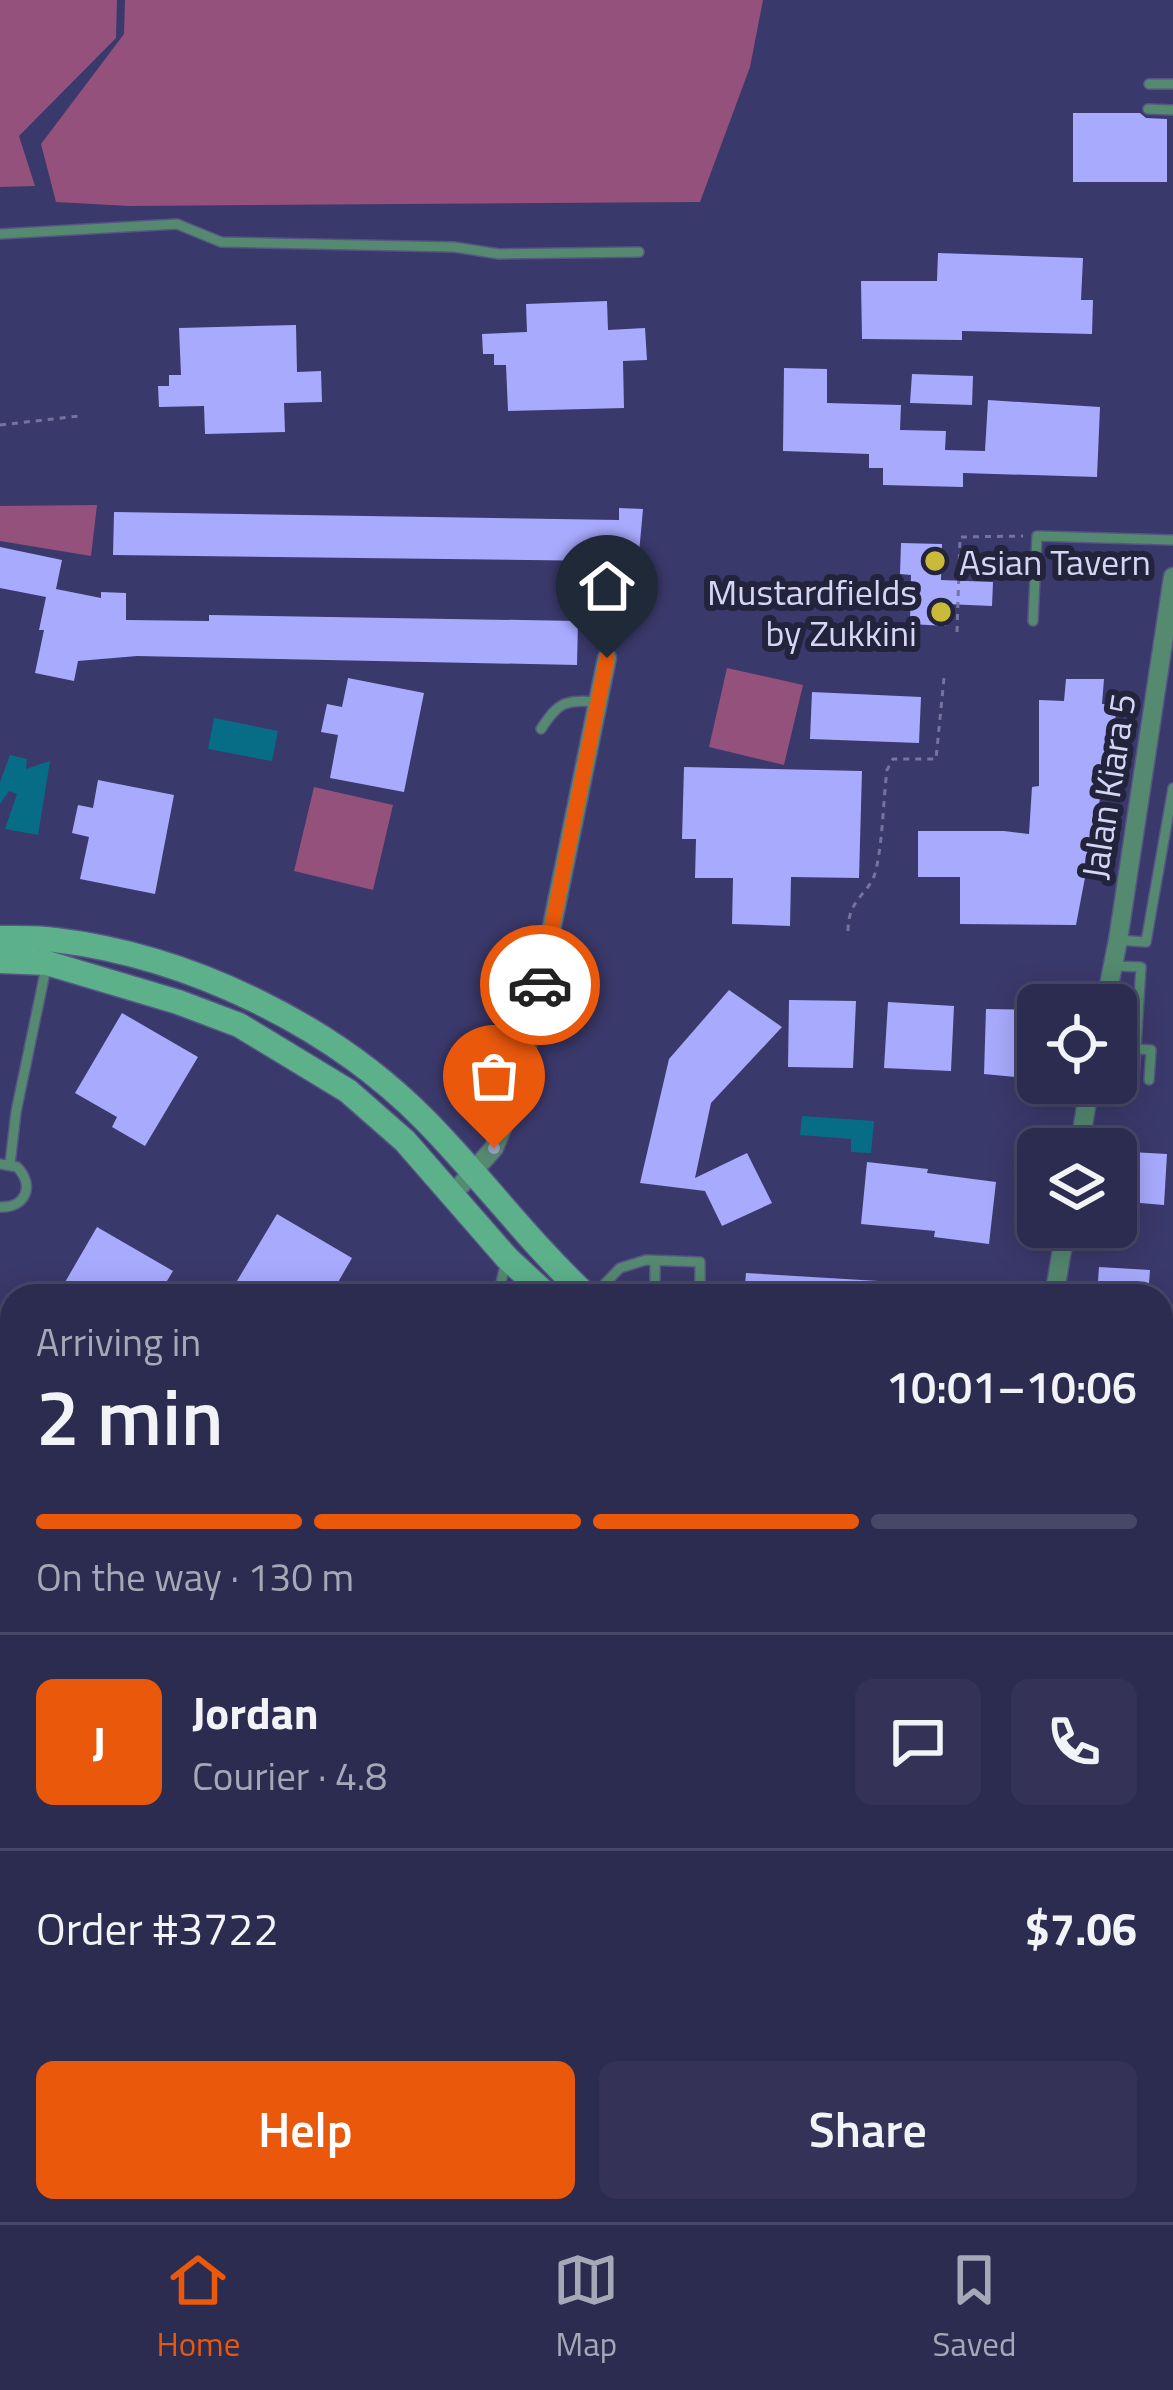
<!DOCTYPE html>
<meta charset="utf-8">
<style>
:root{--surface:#2c2b50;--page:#343357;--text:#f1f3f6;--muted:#a6a7b7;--line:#484767;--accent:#ea580c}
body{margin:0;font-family:"Titillium Web",sans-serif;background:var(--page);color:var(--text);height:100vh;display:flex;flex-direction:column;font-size:45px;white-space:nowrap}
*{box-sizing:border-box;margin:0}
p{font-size:39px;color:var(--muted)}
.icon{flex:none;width:66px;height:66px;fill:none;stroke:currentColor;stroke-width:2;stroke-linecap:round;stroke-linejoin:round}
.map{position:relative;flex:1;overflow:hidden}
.details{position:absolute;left:0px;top:1284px;width:1173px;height:939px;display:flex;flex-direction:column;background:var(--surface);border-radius:36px 36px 0 0;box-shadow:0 6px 30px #0003,0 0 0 3px var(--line)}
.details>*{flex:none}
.buttons{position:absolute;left:1017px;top:984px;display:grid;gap:24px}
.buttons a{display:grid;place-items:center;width:120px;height:120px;border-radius:18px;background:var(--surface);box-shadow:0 6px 30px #0003,0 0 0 3px var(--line);font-size:60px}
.pin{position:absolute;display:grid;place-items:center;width:102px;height:102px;color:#fff;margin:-123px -51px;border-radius:50% 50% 50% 0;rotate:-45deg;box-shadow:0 0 12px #0007}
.pin .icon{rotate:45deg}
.courier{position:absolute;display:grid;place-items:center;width:120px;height:120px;margin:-60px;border:9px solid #ea580c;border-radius:50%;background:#fff;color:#222;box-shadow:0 3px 15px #0007}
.summary em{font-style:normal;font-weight:600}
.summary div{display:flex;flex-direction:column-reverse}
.summary{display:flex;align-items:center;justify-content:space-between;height:204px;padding:0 36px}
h1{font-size:78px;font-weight:600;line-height:90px}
.bar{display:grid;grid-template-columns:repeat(4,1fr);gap:18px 12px;align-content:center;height:144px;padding:0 36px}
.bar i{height:15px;border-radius:9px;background:var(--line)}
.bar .on{background:var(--accent)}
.bar p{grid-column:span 4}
.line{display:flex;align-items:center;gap:30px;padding:0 36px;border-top:3px solid var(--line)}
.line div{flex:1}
.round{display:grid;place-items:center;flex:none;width:126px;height:126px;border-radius:18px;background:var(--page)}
.primary-button{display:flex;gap:24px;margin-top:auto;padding:24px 36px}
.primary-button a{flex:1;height:138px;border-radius:18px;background:var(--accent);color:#fff;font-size:48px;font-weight:600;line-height:138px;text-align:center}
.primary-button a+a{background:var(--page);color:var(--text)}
.tab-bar{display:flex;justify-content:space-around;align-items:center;height:168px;border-top:3px solid var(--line);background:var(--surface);font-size:33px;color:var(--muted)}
.tab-bar a{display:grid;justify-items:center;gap:6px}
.tab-bar .on{color:var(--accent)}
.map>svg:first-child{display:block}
</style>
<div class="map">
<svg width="1173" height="2222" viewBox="0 0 1173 2222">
<rect width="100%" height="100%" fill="#3a396b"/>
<path fill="#93517b" d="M0 0H117L116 38 19 136 35 186 0 187Z
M125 0H763L750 67 700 202 129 206 56 202 41 144 124 34Z
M97 505 91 556 0 541V506Z
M727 668 803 685 784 765 709 747Z
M314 787 393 805 373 890 294 871Z
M0 1376 12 1379V1516L0 1529Z"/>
<path fill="#076d87" d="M214 718 278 731 272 761 208 749Z
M10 755 27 759 26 769 50 761 38 835 5 829 17 794 9 791 0 804V782Z
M802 1116 874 1121 871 1153 851 1152V1139L800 1135Z"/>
<path fill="#a8aafe" d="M1073 113H1140L1146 118 1167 119V182H1073Z
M938 253 1083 258 1081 300H1093L1092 334 962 331V340L862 339 861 281H937Z
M607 301 608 330 645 328 647 360 623 361 624 408 508 411 506 365H494V354H483L482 334 527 332 526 304Z
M296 325 297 372 321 371 322 402 284 403 285 432 205 434 204 406 159 407 158 386H169V375H181L179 328Z
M784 368 827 369V403L901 405 900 430 946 431 945 450 985 451 988 400 1100 407 1097 477 963 473V487L883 485V468H869V454L783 451Z
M912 374 973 376 972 405 910 403Z
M619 508 643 509 638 564 606 561 113 555 114 512 619 520Z
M901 543 942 544 941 580 993 582 992 606 946 604V626L910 624 911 575 900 574Z
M0 547 62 560 56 589 101 598V592L126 593V620L209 621V615L578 621 577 665 137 656 78 661 74 681 35 673 44 630H39L46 597 0 588Z
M348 678 424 693 404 792 330 778 338 735 321 732 327 704 342 707Z
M1066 679H1104L1102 704H1118L1076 925 960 924V877H918V831H1004L1029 834 1032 787 1039 786V700L1064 701Z
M812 692 921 697 919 743 810 739Z
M684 767 862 771 859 878 791 877 790 926 732 924 733 878H695L696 839H682Z
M98 780 174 795 155 894 80 879 89 837 72 833 78 805 93 808Z
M729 990 782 1027 711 1103 695 1178 747 1153 772 1203 722 1226 705 1191 640 1183 669 1059Z
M789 1000 856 1001 853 1068 788 1067Z
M888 1002 954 1006 951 1071 884 1068Z
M986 1009 1038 1010V1079L984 1074Z
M122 1013 198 1057 145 1146 112 1127 117 1117 75 1093Z
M1131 1152 1167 1154 1164 1205 1128 1202Z
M867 1162 928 1169 927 1173 996 1182 989 1244 934 1237 935 1231 861 1224Z
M277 1214 352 1258 330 1296H228Z
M97 1227 173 1271 158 1296H57Z
M1099 1267 1150 1270 1148 1296H1097Z
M746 1273 945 1285 944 1296H744Z
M946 1282 1003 1285V1296H945Z"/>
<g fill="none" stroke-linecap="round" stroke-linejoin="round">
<path stroke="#515180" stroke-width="36" stroke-dasharray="36 18" stroke-linecap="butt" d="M0 1702 12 1698
M0 1810 12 1806"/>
<g stroke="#565584" stroke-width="12">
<path id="lane" d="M1149 84H1173
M1148 109 1173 110
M0 234 177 224 221 242 454 247 499 254 639 252
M1033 621 1037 536 1173 540
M541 729C559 701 565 700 598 702
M1118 940 1146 942 1173 788
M1114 966 1141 967 1134 1078 1116 1076
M1137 1049 1151 1050 1149 1080
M0 1164 17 1167C35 1185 26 1208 0 1207
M10 1164 16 1112 47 963
M655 1261V1287L659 1296
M498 1296 506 1261
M593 1296 620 1268 646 1260 700 1262V1282L695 1296"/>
</g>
<g stroke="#565584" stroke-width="21">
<path id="street" d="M1105 1005 1118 940 1173 577
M1079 1149 1090 1083
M452 1195 494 1148 519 1087 607 658
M1054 1296 1066 1227
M1161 1905 1173 1921
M0 2118H12
M458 2211V2222
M930 2211 931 2222
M1115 2211 1116 2222"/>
</g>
<g stroke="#565584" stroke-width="27">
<path id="secondary" d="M0 938C18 938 37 937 55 940 189 956 332 1025 426 1121 482 1178 529 1242 587 1296
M0 961 47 963 178 1002 239 1025 348 1091 405 1141 507 1258 548 1296"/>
</g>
<g stroke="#565584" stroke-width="39">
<path id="highway" d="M1161 1456H1173
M1161 1503H1173"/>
</g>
<path stroke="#74749f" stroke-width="3" stroke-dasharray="6 6" stroke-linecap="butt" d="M0 425 79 416
M957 632 960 537 1023 536
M848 931C848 897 870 895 876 870 883 838 883 803 887 770L893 759H936L944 678
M0 1553 12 1525"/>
<use href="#lane" stroke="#558970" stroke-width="9"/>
<use href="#street" stroke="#558970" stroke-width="18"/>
<use href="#secondary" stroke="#5cb18a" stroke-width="24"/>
<use href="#highway" stroke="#5eecaf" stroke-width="36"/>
</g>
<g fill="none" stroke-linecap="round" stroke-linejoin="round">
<path stroke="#9e9fc5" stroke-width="12" stroke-dasharray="0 21.6" d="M494 1148 519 1087 540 985"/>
<path stroke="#ea580c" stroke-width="15" d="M540 985 607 658"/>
</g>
<g fill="#caba3a" stroke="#23243b" stroke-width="4.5">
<circle cx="935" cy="561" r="12"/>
<circle cx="941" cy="612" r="12"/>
</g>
<g text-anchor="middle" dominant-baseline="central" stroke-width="12" stroke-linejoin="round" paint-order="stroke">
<g font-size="36" fill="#d4d6f5" stroke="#23243b" text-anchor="start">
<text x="959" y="561">Asian Tavern</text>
<text x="917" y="591" text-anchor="end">Mustardfields<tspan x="917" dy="41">by Zukkini</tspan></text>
</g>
<g font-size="36" fill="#d4d6f5" stroke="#23243b">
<text transform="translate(1108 786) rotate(-81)">Jalan Kiara 5</text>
</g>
</g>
</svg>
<div class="buttons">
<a><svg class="icon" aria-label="locate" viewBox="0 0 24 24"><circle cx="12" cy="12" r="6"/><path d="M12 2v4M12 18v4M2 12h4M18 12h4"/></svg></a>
<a><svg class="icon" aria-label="layers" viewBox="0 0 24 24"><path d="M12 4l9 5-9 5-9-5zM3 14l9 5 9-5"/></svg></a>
</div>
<div class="pin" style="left:494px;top:1148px;background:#ea580c"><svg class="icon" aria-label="bag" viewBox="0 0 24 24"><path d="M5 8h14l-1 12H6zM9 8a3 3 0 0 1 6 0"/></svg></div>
<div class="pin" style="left:607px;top:658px;background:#1f2937"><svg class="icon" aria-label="home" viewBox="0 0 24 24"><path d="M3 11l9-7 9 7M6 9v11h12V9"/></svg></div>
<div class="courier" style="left:540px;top:985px"><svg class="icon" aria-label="car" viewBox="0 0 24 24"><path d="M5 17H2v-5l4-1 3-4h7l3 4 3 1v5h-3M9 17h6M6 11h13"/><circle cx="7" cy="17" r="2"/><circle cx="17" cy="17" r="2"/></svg></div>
<section class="details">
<div class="summary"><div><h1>2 min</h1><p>Arriving in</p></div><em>10:01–10:06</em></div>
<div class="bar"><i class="on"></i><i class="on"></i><i class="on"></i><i></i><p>On the way · 130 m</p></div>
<div class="line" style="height:216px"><b class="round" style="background:var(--accent);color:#fff">J</b><div><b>Jordan</b><p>Courier · 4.8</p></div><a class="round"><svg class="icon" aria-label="chat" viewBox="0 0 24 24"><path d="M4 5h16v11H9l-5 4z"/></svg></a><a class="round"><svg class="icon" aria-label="phone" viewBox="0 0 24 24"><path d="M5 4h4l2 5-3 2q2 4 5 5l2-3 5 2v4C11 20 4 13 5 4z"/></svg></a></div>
<div class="line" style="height:156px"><div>Order #3722</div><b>$7.06</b></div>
<div class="primary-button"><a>Help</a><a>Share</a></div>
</section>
</div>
<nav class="tab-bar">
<a class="on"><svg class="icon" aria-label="home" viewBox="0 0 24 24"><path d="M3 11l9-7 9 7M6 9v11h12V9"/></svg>Home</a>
<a><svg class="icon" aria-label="map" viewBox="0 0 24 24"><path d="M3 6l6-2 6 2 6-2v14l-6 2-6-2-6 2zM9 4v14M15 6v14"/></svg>Map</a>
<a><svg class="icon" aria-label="saved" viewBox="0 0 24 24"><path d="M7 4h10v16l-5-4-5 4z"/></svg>Saved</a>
</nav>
